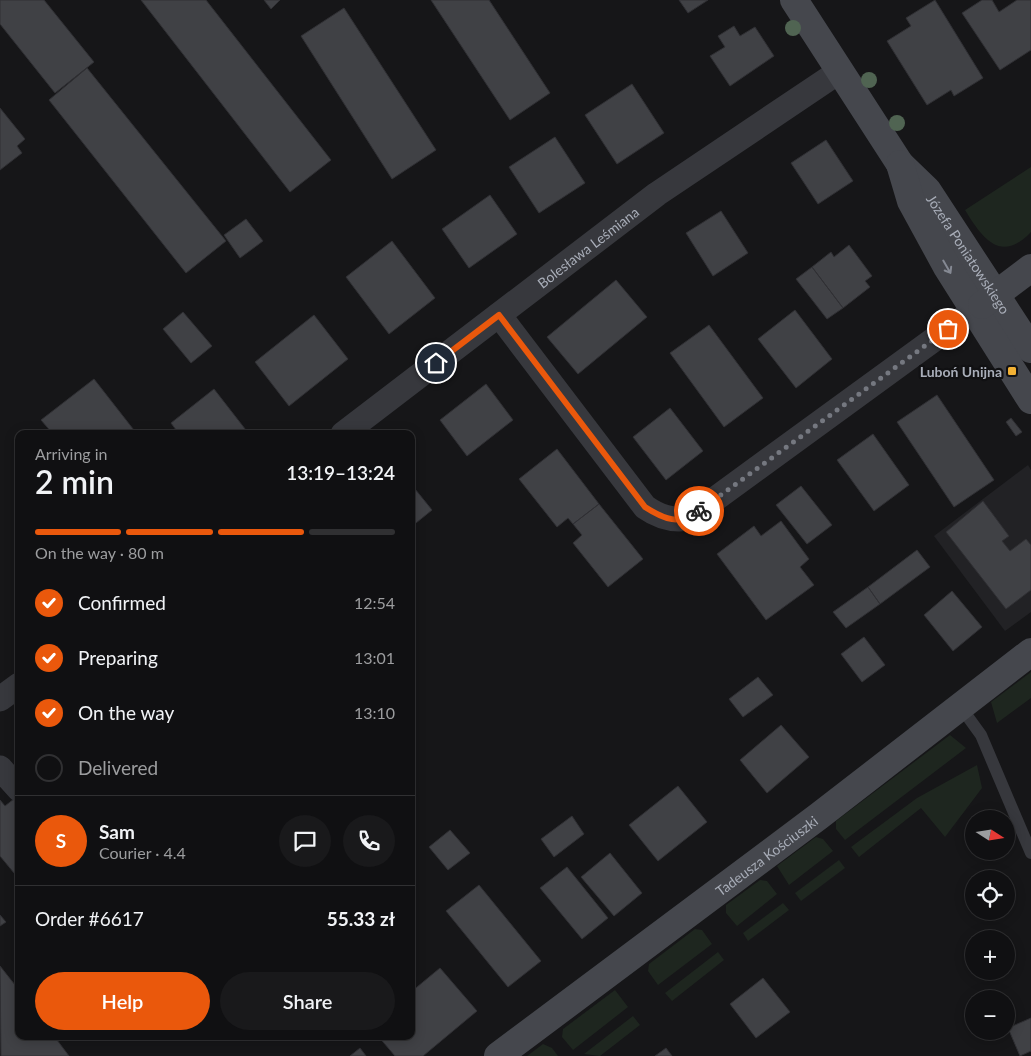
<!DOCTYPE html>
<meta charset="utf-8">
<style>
:root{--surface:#101012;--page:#19191b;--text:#f1f3f6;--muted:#9c9d9f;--line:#303032;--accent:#ea580c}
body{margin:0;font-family:Lato,sans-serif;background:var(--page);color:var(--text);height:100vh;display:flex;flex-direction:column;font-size:19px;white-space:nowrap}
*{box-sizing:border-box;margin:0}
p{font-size:16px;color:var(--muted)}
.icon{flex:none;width:28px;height:28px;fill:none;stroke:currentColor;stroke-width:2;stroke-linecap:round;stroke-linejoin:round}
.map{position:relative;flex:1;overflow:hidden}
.details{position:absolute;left:15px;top:430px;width:400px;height:610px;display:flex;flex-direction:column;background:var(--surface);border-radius:10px;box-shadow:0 2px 12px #0003,0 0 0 1px var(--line)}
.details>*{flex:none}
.needle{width:32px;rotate:102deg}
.buttons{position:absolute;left:965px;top:810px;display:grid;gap:10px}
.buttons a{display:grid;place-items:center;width:50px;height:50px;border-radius:50%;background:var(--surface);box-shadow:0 2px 12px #0003,0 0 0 1px var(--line);font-size:25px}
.pin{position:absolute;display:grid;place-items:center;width:42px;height:42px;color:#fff;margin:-21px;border:2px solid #fff;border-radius:50%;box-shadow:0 1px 5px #0007}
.courier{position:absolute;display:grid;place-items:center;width:50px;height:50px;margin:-25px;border:4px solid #ea580c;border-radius:50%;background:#fff;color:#222;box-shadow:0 1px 6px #0007}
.overview em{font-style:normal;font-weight:600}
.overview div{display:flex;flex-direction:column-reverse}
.overview{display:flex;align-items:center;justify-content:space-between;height:85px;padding:0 20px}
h1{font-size:32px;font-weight:600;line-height:38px}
.bar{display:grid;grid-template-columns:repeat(4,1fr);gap:8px 5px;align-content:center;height:60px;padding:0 20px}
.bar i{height:6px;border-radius:4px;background:var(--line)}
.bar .selected{background:var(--accent)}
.bar p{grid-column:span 4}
.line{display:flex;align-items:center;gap:12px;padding:0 20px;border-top:1px solid var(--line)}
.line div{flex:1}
.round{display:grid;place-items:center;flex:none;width:52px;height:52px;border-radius:26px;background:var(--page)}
ol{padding:0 20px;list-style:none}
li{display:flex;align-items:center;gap:15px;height:55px}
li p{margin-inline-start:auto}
li .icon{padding:5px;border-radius:50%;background:var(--accent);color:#fff;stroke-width:4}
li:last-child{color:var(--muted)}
li i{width:28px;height:28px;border:2px solid var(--line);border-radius:50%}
.action{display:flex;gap:10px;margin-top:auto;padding:10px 20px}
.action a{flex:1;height:58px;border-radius:30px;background:var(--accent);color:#fff;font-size:20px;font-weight:600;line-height:58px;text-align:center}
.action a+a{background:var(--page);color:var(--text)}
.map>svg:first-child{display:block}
</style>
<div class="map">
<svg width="1031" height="1056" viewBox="0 0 1031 1056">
<rect width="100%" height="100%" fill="#161618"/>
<path fill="#222225" d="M1028 465 1031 470V612L1005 631 934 536Z"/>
<path fill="#1e261f" d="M1031 167V232C1000 265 981 236 965 210Z
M1031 672V698L997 723 991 702Z
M950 735 966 748 845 840 836 829V821Z
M977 765 982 788 945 837 921 808 859 857 851 847 917 798Z
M816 837 823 839 833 851 789 885 777 866Z
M839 860 845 868 801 901 795 893Z
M760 880 767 881 777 894 737 926 726 913V905Z
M783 903 789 910 748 941 743 933Z
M695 929 702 930 712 944 658 985 648 971 649 964Z
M718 952 724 960 672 1001 665 993Z
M615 990 628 1007 573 1050 562 1037 563 1029Z
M633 1016 640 1025 600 1056 584 1054Z
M543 1044 552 1048 558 1056H527Z"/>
<path fill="#404145" stroke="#303034" d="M0 0H44L94 62 55 93 0 24Z
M141 0H206L331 160 290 192Z
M264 0H280L271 9Z
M431 0H489L550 93 510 120Z
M679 0H708L688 13Z
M935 0 983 78 954 96 951 90 927 105 887 41 911 26 906 18Z
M982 0H992L999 12 1017 0H1031V50L1000 70 962 13Z
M344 8 436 150 392 179 301 36Z
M734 26 740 36 755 27 774 56 730 86 710 56 725 47 718 36Z
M87 68 226 241 186 273 49 100Z
M632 84 664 133 617 164 585 115Z
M0 108 25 139 17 146 22 153 0 170Z
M555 137 585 183 539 213 509 167Z
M826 140 853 181 818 204 791 163Z
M490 195 517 234 469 268 442 229Z
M721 211 748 253 713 276 686 233Z
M246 219 263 241 240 258 224 235Z
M392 241 435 298 389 334 346 277Z
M849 245 872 276 865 281 870 287 843 308 812 267 831 252 834 257Z
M812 267 843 308 827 319 796 279Z
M616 280 647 317 578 374 547 337Z
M795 310 832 359 796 388 758 339Z
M183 312 212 346 191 363 163 329Z
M314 315 348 359 289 406 255 362Z
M709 325 763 398 724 427 670 353Z
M94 379 137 434H53L41 420Z
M486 384 513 420 467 456 440 420Z
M214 389 249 434H179L171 423Z
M937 395 994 480 954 507 897 422Z
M670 408 703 451 666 480 633 437Z
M1011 418 1022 432 1016 436 1006 422Z
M873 434 909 485 874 511 837 460Z
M557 449 599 504 573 524 568 518 557 527 519 479Z
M411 484 432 510 411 527Z
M801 486 832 525 807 544 776 505Z
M983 501 1009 536 1002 541 1010 551 1026 539 1031 545V590L1006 609 946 532Z
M599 504 643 559 608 587 573 543 582 535 573 524Z
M781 521 809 559 800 567 814 585 766 620 717 554 754 526 761 536Z
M917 550 930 567 880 604 868 587Z
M868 587 880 604 846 628 833 612Z
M952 591 982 627 953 651 924 615Z
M864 637 885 665 862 682 841 654Z
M758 677 773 695 743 717 729 699Z
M781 725 809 757 767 793 740 760Z
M678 786 707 822 658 861 629 825Z
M19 795V879L0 856V800L5 806Z
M572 816 584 834 554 857 541 839Z
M450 830 470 853 448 870 429 847Z
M610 853 642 893 614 916 581 877Z
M567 867 608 918 582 939 540 888Z
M479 885 541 961 508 987 446 911Z
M0 915 6 922 0 926Z
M0 966 19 990V1036H54L69 1056H1Z
M440 968 477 1011 423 1056H395L378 1036H411V992Z
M763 978 790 1012 756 1038 730 1004Z
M1031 1018V1051L1020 1056 1008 1028Z
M360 1048 366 1056H350Z
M666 1048 672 1056H655Z"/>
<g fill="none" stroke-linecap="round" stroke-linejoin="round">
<path stroke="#37383d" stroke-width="12" d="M960 706 981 735 1031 853"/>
<g stroke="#37383d" stroke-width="25">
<path d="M499 315 645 507C659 517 672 521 689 518L973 311"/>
<path id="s1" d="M343 434 657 194 840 71"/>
<path d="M0 699 19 685"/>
<path d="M0 768 19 789"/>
</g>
<g stroke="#45474d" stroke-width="28">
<path id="s2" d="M794 0 900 164 927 190 1031 349"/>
<path d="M900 164 911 201 947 267 1031 400"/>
<path d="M982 305 1031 268"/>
<path id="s3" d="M498 1056 819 816 1031 652"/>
</g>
</g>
<g fill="#506452">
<circle cx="793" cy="28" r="8"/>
<circle cx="869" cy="80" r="8"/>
<circle cx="897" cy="123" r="8"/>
</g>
<defs><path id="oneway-shaft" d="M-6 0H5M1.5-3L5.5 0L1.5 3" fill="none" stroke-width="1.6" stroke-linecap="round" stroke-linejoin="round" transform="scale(1.25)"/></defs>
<use stroke="#858993" href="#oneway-shaft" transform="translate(947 267) rotate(60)"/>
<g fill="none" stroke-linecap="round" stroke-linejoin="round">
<path stroke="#757880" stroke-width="5" stroke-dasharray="0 9" d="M699 511 948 329"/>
<path stroke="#ea580c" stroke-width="6" d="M436 363 499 315 645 507C665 520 679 525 699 511"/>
</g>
<rect fill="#f2b134" stroke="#111113" stroke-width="2" x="1007" y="366" width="10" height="10" rx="2.5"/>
<g text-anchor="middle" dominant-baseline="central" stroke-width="4.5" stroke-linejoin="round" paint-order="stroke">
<g font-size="14" fill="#a8adb8" stroke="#111113">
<text stroke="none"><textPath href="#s1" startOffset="308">Bolesława Leśmiana</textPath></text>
<text stroke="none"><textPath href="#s2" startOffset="309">Józefa Poniatowskiego</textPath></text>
<text stroke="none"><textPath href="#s3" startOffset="335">Tadeusza Kościuszki</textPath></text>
</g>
<g font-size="14" font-weight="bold" fill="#a8adb8" stroke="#111113" text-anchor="end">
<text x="1002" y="371">Luboń Unijna</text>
</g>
</g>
</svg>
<div class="buttons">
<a><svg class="needle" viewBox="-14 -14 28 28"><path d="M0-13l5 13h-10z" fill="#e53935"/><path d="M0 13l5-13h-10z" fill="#9c9d9f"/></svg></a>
<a><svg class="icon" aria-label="locate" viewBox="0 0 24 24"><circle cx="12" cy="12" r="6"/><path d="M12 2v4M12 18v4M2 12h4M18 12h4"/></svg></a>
<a>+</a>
<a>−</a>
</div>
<div class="pin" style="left:948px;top:329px;background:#ea580c"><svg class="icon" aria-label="bag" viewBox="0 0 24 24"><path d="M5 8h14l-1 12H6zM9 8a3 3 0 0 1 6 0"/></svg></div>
<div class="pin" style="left:436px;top:363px;background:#1f2937"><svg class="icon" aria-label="home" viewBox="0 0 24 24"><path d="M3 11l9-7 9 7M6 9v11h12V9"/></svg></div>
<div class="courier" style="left:699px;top:511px"><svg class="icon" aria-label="bike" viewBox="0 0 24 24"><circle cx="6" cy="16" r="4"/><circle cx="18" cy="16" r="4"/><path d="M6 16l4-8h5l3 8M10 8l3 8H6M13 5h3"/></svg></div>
<section class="details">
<div class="overview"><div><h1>2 min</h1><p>Arriving in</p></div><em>13:19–13:24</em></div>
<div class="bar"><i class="selected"></i><i class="selected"></i><i class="selected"></i><i></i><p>On the way · 80 m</p></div>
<ol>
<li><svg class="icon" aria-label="check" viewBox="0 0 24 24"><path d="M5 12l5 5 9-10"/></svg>Confirmed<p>12:54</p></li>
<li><svg class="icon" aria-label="check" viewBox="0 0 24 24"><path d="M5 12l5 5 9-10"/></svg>Preparing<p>13:01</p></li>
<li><svg class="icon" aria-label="check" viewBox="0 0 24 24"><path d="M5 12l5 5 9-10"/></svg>On the way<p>13:10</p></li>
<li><i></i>Delivered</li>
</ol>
<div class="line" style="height:90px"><b class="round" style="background:var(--accent);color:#fff">S</b><div><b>Sam</b><p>Courier · 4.4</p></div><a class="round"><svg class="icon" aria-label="chat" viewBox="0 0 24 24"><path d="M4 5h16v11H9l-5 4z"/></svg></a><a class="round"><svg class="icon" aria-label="phone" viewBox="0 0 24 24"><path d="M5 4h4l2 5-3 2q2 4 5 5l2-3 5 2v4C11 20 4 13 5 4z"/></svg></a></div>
<div class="line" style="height:65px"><div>Order #6617</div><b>55.33 zł</b></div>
<div class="action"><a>Help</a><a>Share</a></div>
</section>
</div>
